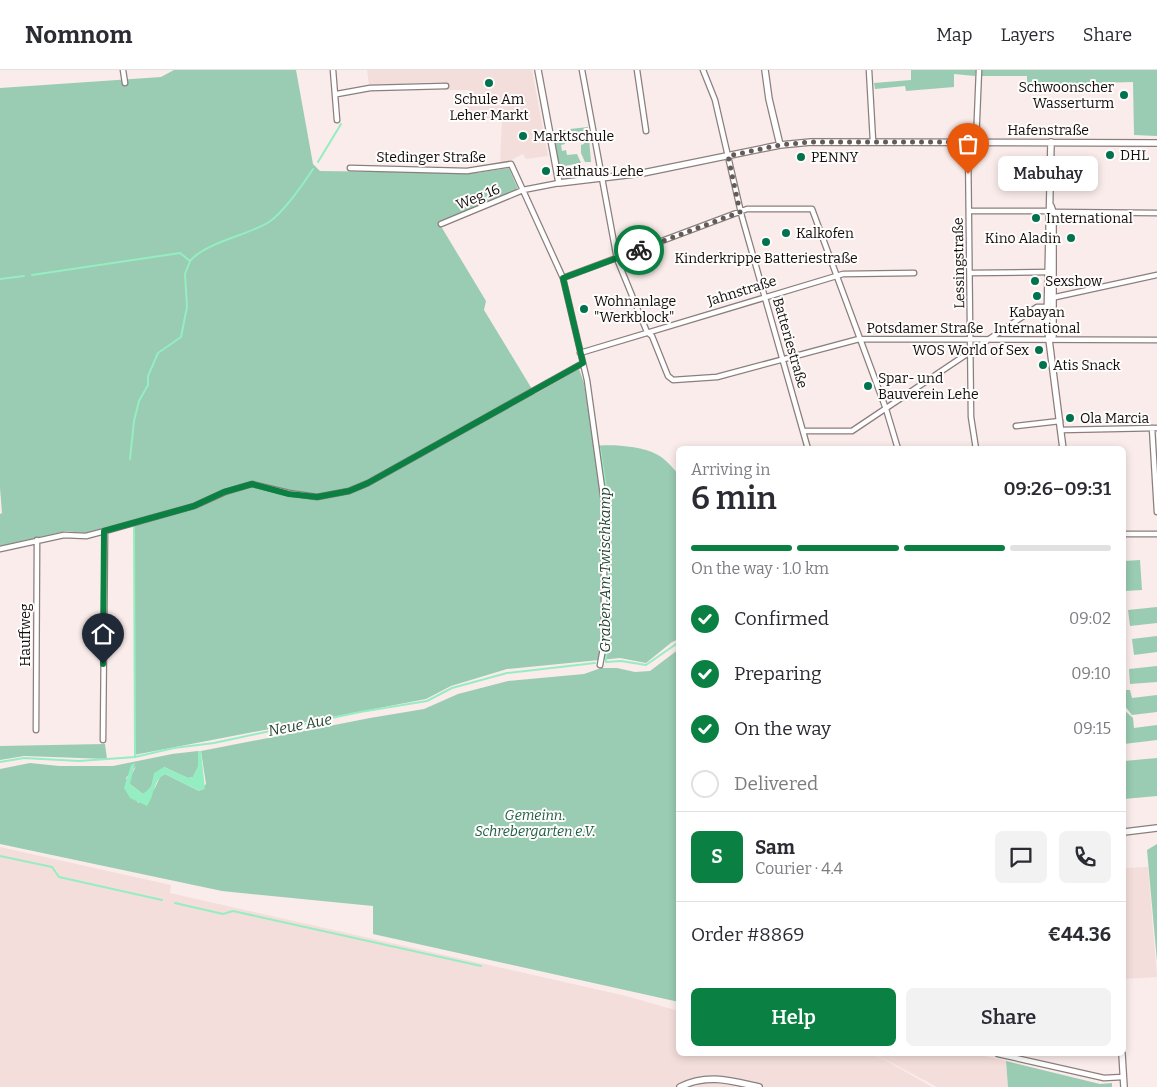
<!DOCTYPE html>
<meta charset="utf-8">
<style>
:root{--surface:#fff;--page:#f2f2f3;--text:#2b2b33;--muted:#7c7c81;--line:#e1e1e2;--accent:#0b8043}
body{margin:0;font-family:Bitter,serif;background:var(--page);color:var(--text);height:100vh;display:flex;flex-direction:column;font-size:19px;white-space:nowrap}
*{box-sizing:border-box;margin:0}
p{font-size:16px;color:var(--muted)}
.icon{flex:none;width:28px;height:28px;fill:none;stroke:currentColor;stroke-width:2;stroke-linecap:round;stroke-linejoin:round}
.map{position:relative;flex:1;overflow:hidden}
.drawer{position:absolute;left:676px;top:376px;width:450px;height:610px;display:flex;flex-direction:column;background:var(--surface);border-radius:8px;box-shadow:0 2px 8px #0003}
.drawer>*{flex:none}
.pin{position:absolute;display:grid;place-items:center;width:42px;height:42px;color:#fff;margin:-51px -21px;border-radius:50% 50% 50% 0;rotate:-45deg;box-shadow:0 0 5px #0007}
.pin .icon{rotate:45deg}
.courier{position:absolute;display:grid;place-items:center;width:50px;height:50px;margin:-25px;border:4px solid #0b8043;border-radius:50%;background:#fff;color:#222;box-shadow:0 1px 6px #0007}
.bubble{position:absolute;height:35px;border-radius:8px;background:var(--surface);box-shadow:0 2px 8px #0003;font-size:16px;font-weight:600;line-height:35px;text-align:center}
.head em{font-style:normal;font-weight:600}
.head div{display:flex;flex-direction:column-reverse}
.head{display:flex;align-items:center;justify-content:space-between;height:85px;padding:0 15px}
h1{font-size:32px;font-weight:600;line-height:38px}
.bar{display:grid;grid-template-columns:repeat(4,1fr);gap:8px 5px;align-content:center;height:60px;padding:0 15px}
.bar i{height:6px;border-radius:4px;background:var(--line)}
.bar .selected{background:var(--accent)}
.bar p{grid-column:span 4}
.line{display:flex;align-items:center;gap:12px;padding:0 15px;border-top:1px solid var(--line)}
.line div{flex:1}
.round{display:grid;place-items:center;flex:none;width:52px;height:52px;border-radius:8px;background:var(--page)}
ol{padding:0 15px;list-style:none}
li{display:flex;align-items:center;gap:15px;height:55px}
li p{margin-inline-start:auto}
li .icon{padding:5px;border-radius:50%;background:var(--accent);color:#fff;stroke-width:4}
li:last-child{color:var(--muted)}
li i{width:28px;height:28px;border:2px solid var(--line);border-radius:50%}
.button{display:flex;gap:10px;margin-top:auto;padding:10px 15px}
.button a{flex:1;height:58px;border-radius:8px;background:var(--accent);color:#fff;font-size:20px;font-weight:600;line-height:58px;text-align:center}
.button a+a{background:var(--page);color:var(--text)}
header{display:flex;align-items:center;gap:30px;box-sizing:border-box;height:70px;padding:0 25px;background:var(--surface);border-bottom:1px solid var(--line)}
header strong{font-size:24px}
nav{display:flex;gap:28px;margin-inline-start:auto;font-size:18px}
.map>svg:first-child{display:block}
</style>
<header>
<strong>Nomnom</strong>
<nav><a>Map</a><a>Layers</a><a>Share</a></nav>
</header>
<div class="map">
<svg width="1157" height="1017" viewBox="0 0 1157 1017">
<rect width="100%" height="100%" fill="#faecea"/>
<path fill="#f4dedb" d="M367 0H532L548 86 526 89 523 84 507 92 500 93 502 49 467 48 468 20H443L442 12 369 15Z
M0 777 171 815 170 823 626 926 679 941V984H869L880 987 932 1017H0Z
M1148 797 1157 907 1124 909V798Z
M875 984H975L1006 991 1008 1017H937Z"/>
<path fill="#99ccb2" d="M174 0H296L313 94 320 101 477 103 509 98 518 119 439 153 486 231 484 240 535 324 579 299 584 313 594 376C611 374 641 376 656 384 666 389 672 397 679 405V569L672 572 646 593 620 588 507 599 451 616 426 629 134 685V455L171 445 170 441 84 463 66 461 0 476V444L2 443 0 418V18L161 7Z
M911 0H976L975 6 954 4V17L906 21 905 16 875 19 874 13 911 10Z
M982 0H1157V66L1134 65 1133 12 1027 15V6H982Z
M588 57 591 92H585L581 83V75L584 74 583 66 573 67 570 59Z
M565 60 569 67 564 68 565 74 561 75 562 81 566 80 567 85 577 84 581 93 559 97 553 63Z
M1140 490 1142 520 1125 521 1124 491Z
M1157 537V553L1130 556 1128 540Z
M1157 566V582L1134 585 1132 569Z
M679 579V932L373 864V836L222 821 0 774V699L30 693 59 696H113L172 684 198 681V697L193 707 188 708 164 697 148 721 143 724 130 714V708L136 696 126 708 138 733 155 718 160 707 165 704 199 721 206 714 201 681 370 648 424 639 458 624 508 611 584 604 601 598H617L635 602 650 601Z
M1157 596V612L1130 614 1129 599Z
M1124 620H1130L1132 628 1157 625V642L1132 645 1124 635Z
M1124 640 1133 648 1134 658 1157 655V670L1124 674Z
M105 674 107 689 24 686 0 690V676Z
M1157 688V726L1124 729V691Z
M1157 774V891L1147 780Z
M1006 991 1100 1014 1112 1013V1017H1008Z"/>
<path fill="#95edc2" d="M198 681H201L205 719 199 721 165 704C153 710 155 725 147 736L130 728 124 718 131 695 135 693 130 714 143 724 151 717 154 703 164 697 188 708 193 707 198 697Z"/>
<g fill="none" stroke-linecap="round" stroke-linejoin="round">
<path stroke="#95edc2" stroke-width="2" d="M318 92 341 54
M190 191C206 172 249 165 269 152 283 143 304 113 313 99
M32 205 180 183 190 191 185 204 187 237 181 267 158 283 148 306V315L139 331 134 351 130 389
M0 209 24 206
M600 379 607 424 608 494 606 592 621 591 646 595 679 572
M134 456 135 686
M0 692 24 688 79 691 135 687 174 678 214 673 360 642 427 631 452 618 507 603 595 593
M0 786 52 797 59 807 162 830
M175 833 223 844 233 841 481 896"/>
<g stroke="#8b7f7d" stroke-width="7">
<path id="street" d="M123 0 125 13
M333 0 337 50
M582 0 617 189 647 262 652 266 668 306 673 310 717 307 859 269 1157 270
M637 0 646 61
M703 0 715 30 742 147 808 379
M869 0 873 71
M337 24 370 18 446 16
M968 72 971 347 976 379
M976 72 979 0
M350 98 467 101 511 94 563 208 587 310 604 432V573L600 595
M969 141H1049
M1053 142 1157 143
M441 154 523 120 559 113
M970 203 1051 202
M563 208 747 139H812L886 339 898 379
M1051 228 1157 205
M580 283 843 204 914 203
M1016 356 1060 351
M1152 358 1157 442
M1061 360 1157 358
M804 361H852L1037 237H1047
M1124 464H1157
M0 479 64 465 86 466 105 461 194 436 225 422 252 414 289 423 317 427 349 421 368 413 583 293
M36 660 37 470
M103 670 105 461
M998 984 1104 1008 1123 1007"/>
</g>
<g stroke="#8b7f7d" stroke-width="8">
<path id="secondary" d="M538 0 559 113 643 103 780 75 811 72 1157 73
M765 0 769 29 780 75
M1051 72 1047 254 1063 379
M1051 136 1053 142V266L1051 269
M1124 762 1157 758
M1122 984 1124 1017
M680 1017C707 1003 732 1011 759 1017"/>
</g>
<use href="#street" stroke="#fff" stroke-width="4.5"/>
<use href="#secondary" stroke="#fff" stroke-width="5.5"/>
</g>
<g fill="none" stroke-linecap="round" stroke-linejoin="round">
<path stroke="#635b5a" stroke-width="5" stroke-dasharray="0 9" d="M639 180 740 142 728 86 780 75 811 72H968V104"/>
<path stroke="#0b8043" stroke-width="6" d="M103 594 104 461 194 436 224 422 252 414 289 424 317 427 349 421 368 413 583 293 563 208 639 180"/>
</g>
<g fill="#00734e" stroke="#fffcfc" stroke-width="2">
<circle cx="489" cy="13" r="5"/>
<circle cx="1124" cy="25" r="5"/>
<circle cx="523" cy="66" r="5"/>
<circle cx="1110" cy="85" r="5"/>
<circle cx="801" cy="87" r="5"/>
<circle cx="546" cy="101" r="5"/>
<circle cx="1036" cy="148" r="5"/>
<circle cx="786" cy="163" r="5"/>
<circle cx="1071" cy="168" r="5"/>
<circle cx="766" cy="172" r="5"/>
<circle cx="1035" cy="211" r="5"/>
<circle cx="1037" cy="226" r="5"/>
<circle cx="584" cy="239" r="5"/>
<circle cx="1039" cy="280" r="5"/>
<circle cx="1043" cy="295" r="5"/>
<circle cx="868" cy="316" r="5"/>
<circle cx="1070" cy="348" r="5"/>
</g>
<g text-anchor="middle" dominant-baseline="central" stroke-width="4" stroke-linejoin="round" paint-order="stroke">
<g font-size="14" fill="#110d0c" stroke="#fffcfc" text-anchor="start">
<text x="1114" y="17" text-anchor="end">Schwoonscher<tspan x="1114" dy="16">Wasserturm</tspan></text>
<text x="489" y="29" text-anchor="middle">Schule Am<tspan x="489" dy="16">Leher Markt</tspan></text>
<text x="533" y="66">Marktschule</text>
<text x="1120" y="85">DHL</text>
<text x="811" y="87">PENNY</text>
<text x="556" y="101">Rathaus Lehe</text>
<text x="1046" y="148">International</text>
<text x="796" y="163">Kalkofen</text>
<text x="1061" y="168" text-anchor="end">Kino Aladin</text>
<text x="766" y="188" text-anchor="middle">Kinderkrippe Batteriestraße</text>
<text x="1045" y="211">Sexshow</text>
<text x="594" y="231">Wohnanlage<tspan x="594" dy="16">"Werkblock"</tspan></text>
<text x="1037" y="242" text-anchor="middle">Kabayan<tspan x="1037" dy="16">International</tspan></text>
<text x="1029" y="280" text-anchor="end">WOS World of Sex</text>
<text x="1053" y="295">Atis Snack</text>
<text x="878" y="308">Spar- und<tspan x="878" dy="16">Bauverein Lehe</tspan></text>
<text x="1080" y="348">Ola Marcia</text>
</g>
<g font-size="14" fill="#110d0c" stroke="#fffcfc">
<text x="1048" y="60">Hafenstraße</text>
<text x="431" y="87">Stedinger Straße</text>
<text transform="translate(478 127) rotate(-22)">Weg 16</text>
<text transform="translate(959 193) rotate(-91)">Lessingstraße</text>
<text transform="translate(742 221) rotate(-17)">Jahnstraße</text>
<text x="925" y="258">Potsdamer Straße</text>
<text transform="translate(790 273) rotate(74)">Batteriestraße</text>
<text transform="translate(25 565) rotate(-90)">Hauffweg</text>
</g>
<g font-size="14" font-style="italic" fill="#1c5e43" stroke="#fffcfc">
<text x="535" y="745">Gemeinn.<tspan x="535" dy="16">Schrebergarten e.V.</tspan></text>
</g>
<g font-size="15" font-style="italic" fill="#204634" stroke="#fffcfc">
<text transform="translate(605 500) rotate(-90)">Graben Am Twischkamp</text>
<text transform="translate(300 655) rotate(-11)">Neue Aue</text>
</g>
</g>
</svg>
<div class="pin" style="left:968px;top:104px;background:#ea580c"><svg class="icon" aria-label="bag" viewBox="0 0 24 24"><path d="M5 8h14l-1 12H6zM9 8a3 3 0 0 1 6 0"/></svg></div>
<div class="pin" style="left:103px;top:594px;background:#1f2937"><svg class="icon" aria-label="home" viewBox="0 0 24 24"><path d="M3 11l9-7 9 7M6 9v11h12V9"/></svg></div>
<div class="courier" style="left:639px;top:180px"><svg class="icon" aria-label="bike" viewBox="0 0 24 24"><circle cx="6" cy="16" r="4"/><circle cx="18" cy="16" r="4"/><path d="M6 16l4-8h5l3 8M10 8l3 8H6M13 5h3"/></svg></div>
<div class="bubble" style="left:998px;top:86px;width:100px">Mabuhay</div>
<section class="drawer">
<div class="head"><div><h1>6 min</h1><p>Arriving in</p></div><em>09:26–09:31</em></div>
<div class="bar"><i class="selected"></i><i class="selected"></i><i class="selected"></i><i></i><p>On the way · 1.0 km</p></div>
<ol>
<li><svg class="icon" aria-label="check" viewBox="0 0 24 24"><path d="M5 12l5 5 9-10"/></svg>Confirmed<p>09:02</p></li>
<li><svg class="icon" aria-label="check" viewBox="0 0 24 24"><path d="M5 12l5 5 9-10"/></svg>Preparing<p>09:10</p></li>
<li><svg class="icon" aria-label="check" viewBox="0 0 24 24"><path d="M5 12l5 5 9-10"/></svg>On the way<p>09:15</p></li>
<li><i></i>Delivered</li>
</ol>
<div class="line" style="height:90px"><b class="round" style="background:var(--accent);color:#fff">S</b><div><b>Sam</b><p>Courier · 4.4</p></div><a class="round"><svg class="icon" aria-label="chat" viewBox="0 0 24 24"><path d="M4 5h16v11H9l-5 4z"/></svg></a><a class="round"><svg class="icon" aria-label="phone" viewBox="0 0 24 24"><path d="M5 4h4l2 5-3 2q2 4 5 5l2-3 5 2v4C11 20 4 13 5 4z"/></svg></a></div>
<div class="line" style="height:65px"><div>Order #8869</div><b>€44.36</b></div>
<div class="button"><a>Help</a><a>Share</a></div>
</section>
</div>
